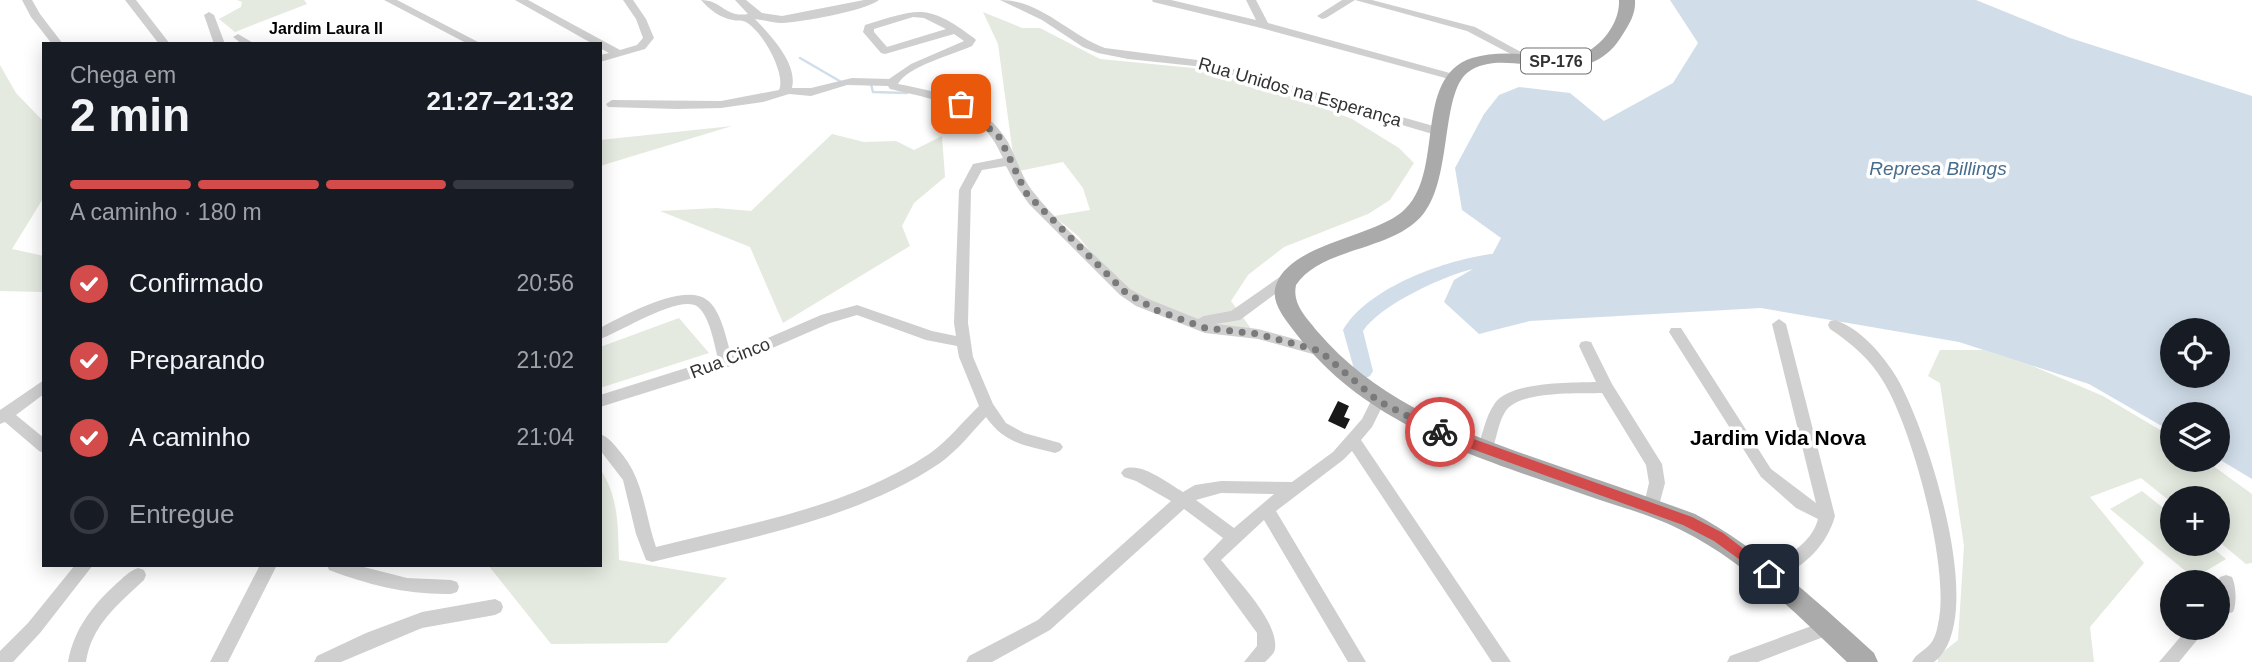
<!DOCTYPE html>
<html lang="pt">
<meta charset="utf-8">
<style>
:root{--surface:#171b24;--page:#242831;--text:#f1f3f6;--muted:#9ea1a6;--line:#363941;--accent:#d34b4a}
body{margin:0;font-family:Helvetica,sans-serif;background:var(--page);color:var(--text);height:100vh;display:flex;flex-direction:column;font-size:26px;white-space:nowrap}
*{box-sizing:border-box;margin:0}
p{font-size:23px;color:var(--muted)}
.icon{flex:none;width:38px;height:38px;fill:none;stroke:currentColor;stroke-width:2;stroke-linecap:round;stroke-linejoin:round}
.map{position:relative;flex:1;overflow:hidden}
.panel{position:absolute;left:42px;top:42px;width:560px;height:525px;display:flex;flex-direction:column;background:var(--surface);border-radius:0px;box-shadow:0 4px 18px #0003}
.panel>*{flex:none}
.controls{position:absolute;left:2160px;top:318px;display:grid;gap:14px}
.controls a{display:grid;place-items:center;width:70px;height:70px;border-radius:50%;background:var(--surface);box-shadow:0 4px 18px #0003;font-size:35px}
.pin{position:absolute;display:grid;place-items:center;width:60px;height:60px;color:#fff;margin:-30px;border-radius:14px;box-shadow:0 4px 10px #0006}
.courier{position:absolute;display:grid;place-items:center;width:70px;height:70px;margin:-35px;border:5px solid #d34b4a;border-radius:50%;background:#fff;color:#222;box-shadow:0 2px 9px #0007}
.overview em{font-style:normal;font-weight:700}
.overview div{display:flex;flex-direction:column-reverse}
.overview{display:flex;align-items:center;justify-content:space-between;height:119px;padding:0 28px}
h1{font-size:46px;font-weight:700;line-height:52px}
.bar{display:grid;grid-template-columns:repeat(4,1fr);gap:10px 7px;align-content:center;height:84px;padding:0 28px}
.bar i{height:9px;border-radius:5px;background:var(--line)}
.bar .on{background:var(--accent)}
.bar p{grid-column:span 4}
ol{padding:0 28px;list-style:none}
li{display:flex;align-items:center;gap:21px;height:77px}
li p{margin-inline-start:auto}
li .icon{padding:7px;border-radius:50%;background:var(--accent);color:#fff;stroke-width:4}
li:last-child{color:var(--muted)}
li i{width:38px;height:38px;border:4px solid var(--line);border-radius:50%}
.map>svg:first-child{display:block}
</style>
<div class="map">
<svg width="2252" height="662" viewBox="0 0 2252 662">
<rect width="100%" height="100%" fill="#fff"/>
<path fill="#e4eadf" d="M237 0H304L307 4 235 32 219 19 241 7 242 2Z
M983 12 1022 28H1040L1100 59 1193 68 1261 84 1352 119 1399 148 1414 163 1390 200 1368 214 1284 247 1248 275 1231 301 1252 330 1207 323 1136 296 1094 256 1078 236 1054 216 1090 210 1083 188 1063 162 1019 171 1014 162 998 44Z
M0 65 16 93 44 122V197L12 249 44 256V292L0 291Z
M732 126 600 166V140Z
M832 134 864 142 896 141 914 150 942 136 945 177 914 203 902 226 910 246 783 323 750 247 660 211 716 208 751 211Z
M679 318 709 353 600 388V347Z
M1940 350H1984L2030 365 2103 396 2172 437V460H2205L2252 494V563L2246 564 2217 540V499H2172V503L2141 478 2090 497 2144 563 2090 627 2094 662H1938V656L1958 640 1964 546 1940 383 1928 376Z
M600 469C619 496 618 529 619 560L727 578 667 643 551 644 488 565H600Z
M2142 491 2172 515V544H2208L2226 559 2194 578 2110 509Z"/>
<path fill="#d1deea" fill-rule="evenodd" d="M1670 0H1976L2070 38 2252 96V479L2217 458V415H2172V432L2089 384 1959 342 1761 308 1530 321 1479 334 1444 302 1454 280 1490 259 1501 238 1462 210 1455 168 1484 114 1499 95 1519 87 1570 93 1604 121 1673 83 1698 43ZM2172 331H2217V376H2172Z"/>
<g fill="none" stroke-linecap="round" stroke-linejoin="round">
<path stroke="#d1deea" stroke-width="2.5" d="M800 58 843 83
M868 84H871L873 92 907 93
M961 109 978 128"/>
<path fill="#d1deea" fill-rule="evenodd" d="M1516 252 1522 253 1525 258 1522 263C1507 267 1489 265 1473 269 1443 276 1380 305 1363 331L1373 371 1370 376 1363 379 1356 376 1343 330C1370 283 1465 252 1516 252Z"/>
</g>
<path fill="#191919" d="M1338 401 1349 406 1344 417 1350 419 1345 429 1328 421Z"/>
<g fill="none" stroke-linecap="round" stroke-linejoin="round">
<path fill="#cfcfcf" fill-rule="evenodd" d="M22 0H32L40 14 63 44H52L31 17Z
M125 0H136L170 44H159Z
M384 0H397L482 44H468Z
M515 0H528L620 50 637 45 643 38 636 19 623 0H633L646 19 654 38 645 49 600 62V55L609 53 600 48V44H593Z
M701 0C722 0 725 18 748 14L735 0H746L762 13 782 16 864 0H879C866 11 801 22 782 23 773 23 764 20 755 19 770 35 798 63 792 88H811L852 78 889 79 911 64 964 41 954 34 885 54 881 53 863 32 865 25C918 9 926 2 974 38L976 40 972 46C952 55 908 66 898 84 941 92 984 102 1008 142 1017 159 1022 179 1035 194 1060 226 1100 259 1130 289L1146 298 1198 319 1204 316 1231 311 1284 274H1294L1296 277 1294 280 1240 320 1216 324 1258 329 1320 346 1325 347 1327 351 1325 355 1320 356 1258 339 1205 333 1136 306 1120 295 1029 204 1017 187 1006 166 982 170 971 190 968 323 973 357 993 404 1006 423 1024 433 1060 443 1063 447 1060 451 1055 453C1025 445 1005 444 986 417 972 432 957 451 940 463 860 518 745 539 652 562L646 560 636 534 623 480 600 450V434C608 437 612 442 617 448 644 477 644 512 656 547 748 524 849 507 929 454 947 442 963 421 979 406L959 357 957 346 926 340 857 315 830 323 731 366 600 407V395L718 358C714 344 710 317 698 307 681 293 619 333 600 339V328C623 316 684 282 707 300 721 310 726 338 731 354L821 315 857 305 932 331 956 336 954 323 959 190 973 164 1003 158C980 105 940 101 890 89L888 86 847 85 811 96 789 94 763 102 721 108 677 109 608 107 606 104 612 100 721 101 779 90C787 73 759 25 743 21 740 20 736 21 733 20 720 18 709 9 701 0ZM913 17 924 18 946 29 887 47 874 32V29Z
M1000 0C1041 0 1069 35 1105 48L1205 61 1444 129 1446 132 1440 136 1436 135 1204 67 1128 59 1098 53 1083 47 1042 20Z
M1152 0H1171L1256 20 1246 0H1256L1268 23 1457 75 1459 77 1453 80 1449 79 1261 28 1153 2Z
M1342 0H1372L1475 27 1534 59 1532 61H1524L1467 31 1355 0 1326 18 1322 19 1317 16Z
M209 12 214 15 225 44H214L204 15Z
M238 34 255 44H242L233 37Z
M1779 319 1786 324 1835 516C1826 548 1801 570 1770 581L1764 579 1762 574 1764 569C1786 556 1811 545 1818 519L1796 508 1761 477 1669 332 1671 328H1681L1771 469 1816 503 1772 324Z
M1835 320C1860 328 1884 356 1897 378 1927 430 1990 619 1934 662H1912C1916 653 1925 651 1931 643 1935 638 1937 630 1938 624 1951 571 1912 427 1883 381 1870 359 1851 343 1830 329L1828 325 1830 321Z
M1586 341 1591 342 1612 384 1662 464 1665 483 1657 513 1651 515 1645 513 1643 508 1649 483 1646 465 1602 393C1578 394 1519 390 1505 412 1497 425 1497 441 1490 454L1485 456 1480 454 1477 450C1483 434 1485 417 1495 403 1512 381 1571 383 1596 382L1579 346 1581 342Z
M44 380V394L16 415 44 438V453L39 451 5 422 0 424V410Z
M1378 395 1383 397 1385 401 1372 427 1361 440 1511 662H1492L1352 451 1343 460 1276 511 1366 662H1348L1264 520 1221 560C1237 580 1279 622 1275 649 1274 654 1269 658 1265 662H1244L1257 646V633L1203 559 1223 538 1184 509 1050 630 992 662H966L969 656 1038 620 1171 501 1136 481 1124 477 1121 473 1124 469C1142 462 1167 483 1183 492L1195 485 1221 481 1292 482 1333 452 1362 419 1373 397ZM1221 493 1274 494 1234 528 1196 500Z
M75 565H93L40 633 13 662H0V651L28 623Z
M260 565H277L228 662H210Z
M327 565H356L407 578 451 580 457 582 459 587 457 592 451 594C408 595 369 585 329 570Z
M138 568 144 570 146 575 144 580C118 604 91 626 86 662H68C74 629 92 606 116 584 123 578 129 571 138 568Z
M2226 575 2232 577C2236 586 2237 603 2233 612L2217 617 2218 582 2220 577Z
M495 599 501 602 503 607 501 612 495 615 422 628 341 662H314L317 656 366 633 422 612Z
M1828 620 1834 623 1837 628 1834 633 1758 662H1727L1730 656Z
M2188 628H2207L2179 662H2159Z"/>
<path fill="#aaa" fill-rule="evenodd" d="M1619 0H1635C1636 13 1630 23 1623 34 1584 101 1507 41 1467 73 1441 95 1452 177 1424 213 1394 252 1322 246 1296 285 1292 304 1306 317 1317 331 1378 403 1463 433 1550 463 1598 480 1647 496 1695 514 1763 551 1818 602 1874 653L1878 662H1847C1796 613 1745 562 1681 530 1656 517 1627 509 1600 500 1489 461 1368 430 1294 331 1285 319 1270 302 1276 285 1290 244 1370 238 1402 212 1447 174 1411 78 1472 58 1507 47 1545 60 1581 55 1602 46 1620 23 1619 0Z"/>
</g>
<path fill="#d34b4a" d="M1440 427 1692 517 1723 533 1776 574 1774 578H1765L1714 541 1683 525 1436 436 1434 432Z"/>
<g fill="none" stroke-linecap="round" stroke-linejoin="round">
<path stroke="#7a7a7a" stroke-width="7" stroke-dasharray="0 12.6" d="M961 104 1000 138 1026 193 1125 292 1156 310 1205 328 1258 334 1320 351 1378 401 1440 432"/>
</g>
<g text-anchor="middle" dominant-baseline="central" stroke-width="7" stroke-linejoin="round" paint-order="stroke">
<g font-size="16" font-weight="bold" fill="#000" stroke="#fff">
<text x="326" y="28">Jardim Laura II</text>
</g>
<rect fill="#fff" stroke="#707070" stroke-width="2" x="1521" y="48.5" width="70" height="25" rx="5"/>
<g font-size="16" font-weight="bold" fill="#323232">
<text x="1556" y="61">SP-176</text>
</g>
<g font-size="18" fill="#323232" stroke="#fff">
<text transform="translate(1300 92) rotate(16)">Rua Unidos na Esperança</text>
<text transform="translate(730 358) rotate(-21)">Rua Cinco</text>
</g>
<g font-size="19" font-style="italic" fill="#486c8c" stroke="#fff">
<text x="1938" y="168">Represa Billings</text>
</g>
<g font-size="21" font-weight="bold" fill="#000" stroke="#fff">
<text x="1778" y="437">Jardim Vida Nova</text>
</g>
</g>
</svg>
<div class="controls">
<a><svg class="icon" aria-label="locate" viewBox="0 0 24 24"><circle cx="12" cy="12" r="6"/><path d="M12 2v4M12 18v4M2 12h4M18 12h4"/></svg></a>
<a><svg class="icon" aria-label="layers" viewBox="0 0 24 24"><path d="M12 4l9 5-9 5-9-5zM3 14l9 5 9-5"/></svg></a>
<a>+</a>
<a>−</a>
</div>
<div class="pin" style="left:961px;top:104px;background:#ea580c"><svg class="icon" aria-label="bag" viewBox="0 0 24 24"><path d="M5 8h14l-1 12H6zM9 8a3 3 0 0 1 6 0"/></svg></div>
<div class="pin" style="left:1769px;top:574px;background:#1f2937"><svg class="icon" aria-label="home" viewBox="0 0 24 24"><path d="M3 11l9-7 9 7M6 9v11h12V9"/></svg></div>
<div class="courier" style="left:1440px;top:432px"><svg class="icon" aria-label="bike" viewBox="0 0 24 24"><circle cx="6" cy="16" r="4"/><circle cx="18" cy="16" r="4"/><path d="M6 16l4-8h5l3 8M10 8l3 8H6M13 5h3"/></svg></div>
<section class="panel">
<div class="overview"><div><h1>2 min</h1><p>Chega em</p></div><em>21:27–21:32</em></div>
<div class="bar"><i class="on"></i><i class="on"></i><i class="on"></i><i></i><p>A caminho · 180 m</p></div>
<ol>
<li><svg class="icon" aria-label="check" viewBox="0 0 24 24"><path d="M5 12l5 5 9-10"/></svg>Confirmado<p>20:56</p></li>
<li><svg class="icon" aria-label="check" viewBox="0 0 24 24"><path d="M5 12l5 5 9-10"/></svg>Preparando<p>21:02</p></li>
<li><svg class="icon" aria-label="check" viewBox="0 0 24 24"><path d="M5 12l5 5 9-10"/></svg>A caminho<p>21:04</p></li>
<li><i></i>Entregue</li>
</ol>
</section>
</div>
